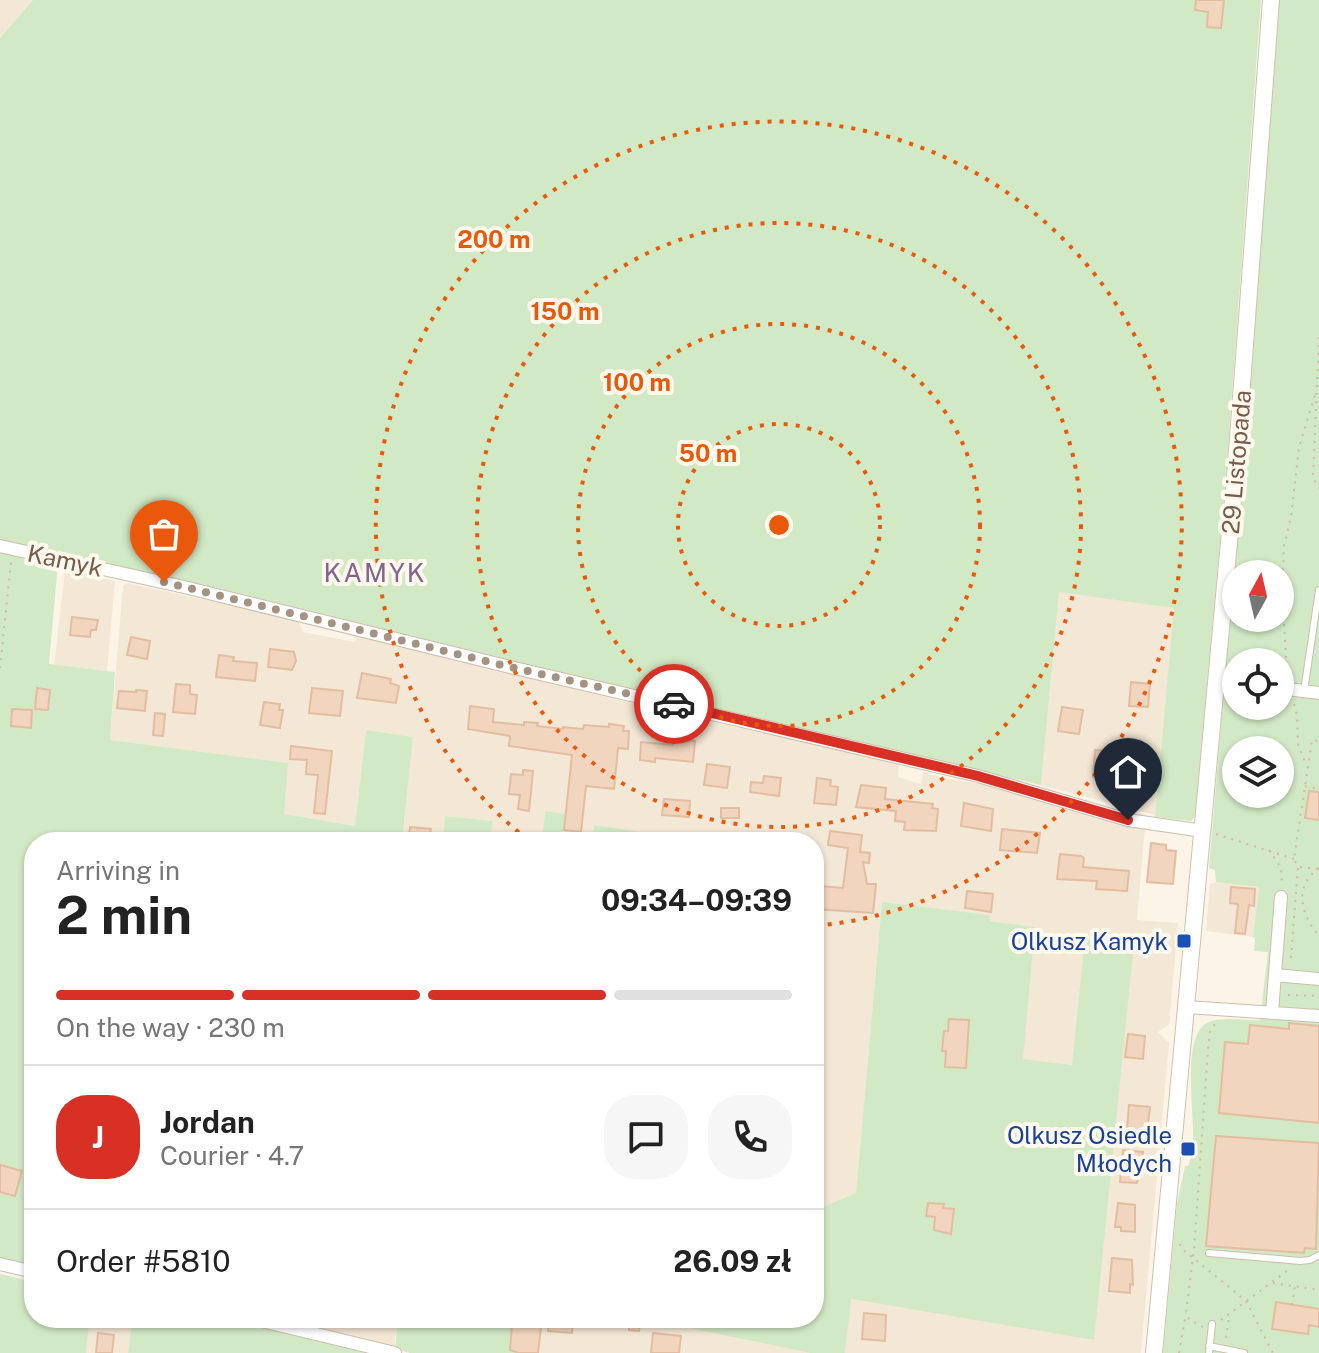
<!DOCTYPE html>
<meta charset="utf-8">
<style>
:root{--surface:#fff;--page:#f6f6f6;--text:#222;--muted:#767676;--line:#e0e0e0;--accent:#d93025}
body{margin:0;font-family:"Public Sans",sans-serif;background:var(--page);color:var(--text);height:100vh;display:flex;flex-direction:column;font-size:30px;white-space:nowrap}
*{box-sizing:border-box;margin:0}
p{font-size:26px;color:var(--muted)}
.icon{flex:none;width:44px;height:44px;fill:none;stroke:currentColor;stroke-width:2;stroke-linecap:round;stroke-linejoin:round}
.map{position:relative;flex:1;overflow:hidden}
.drawer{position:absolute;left:24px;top:832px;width:800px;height:496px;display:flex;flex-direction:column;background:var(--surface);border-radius:32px;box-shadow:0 2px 6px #0004}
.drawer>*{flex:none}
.needle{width:52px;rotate:8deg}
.fabs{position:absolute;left:1222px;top:560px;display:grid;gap:16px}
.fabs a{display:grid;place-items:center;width:72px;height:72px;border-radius:50%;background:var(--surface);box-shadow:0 2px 6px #0004;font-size:40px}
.pin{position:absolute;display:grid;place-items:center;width:68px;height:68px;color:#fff;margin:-82px -34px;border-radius:50% 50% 50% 0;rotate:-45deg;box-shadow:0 0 8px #0007}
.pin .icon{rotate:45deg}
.courier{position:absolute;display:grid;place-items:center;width:80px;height:80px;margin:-40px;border:6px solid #d93025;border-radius:50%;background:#fff;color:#222;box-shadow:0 2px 10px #0007}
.headline em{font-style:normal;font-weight:700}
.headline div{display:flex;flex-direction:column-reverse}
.headline{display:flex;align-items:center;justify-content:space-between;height:136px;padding:0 32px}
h1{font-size:52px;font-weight:700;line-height:60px}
.bar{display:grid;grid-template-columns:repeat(4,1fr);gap:12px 8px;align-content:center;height:96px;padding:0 32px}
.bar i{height:10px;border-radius:6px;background:var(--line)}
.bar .current{background:var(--accent)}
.bar p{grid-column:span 4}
.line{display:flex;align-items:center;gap:20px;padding:0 32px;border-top:2px solid var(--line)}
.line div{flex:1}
.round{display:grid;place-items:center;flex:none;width:84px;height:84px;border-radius:32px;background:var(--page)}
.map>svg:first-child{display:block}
</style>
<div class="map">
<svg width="1319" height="1353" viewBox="0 0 1319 1353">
<rect width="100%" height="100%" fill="#fcf5e7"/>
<path fill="#f3e7d5" d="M0 0H33L0 38Z
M65 571 115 581 107 671 54 665Z
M127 583 298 620 303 632 355 642 356 634 638 705 899 764 898 777 921 784 923 772 948 779 1001 787 1095 818 1145 827 1137 920 1178 923 1169 1025 1158 1032 1169 1043 1141 1353H845L850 1299 1094 1339 1085 938 1073 1065 1022 1059 1035 927 989 921V915L882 902 856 1194 814 1211V1126L824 1019 814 1016V842H660L661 836 594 826 592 842H562L565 814 545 811 542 842H490L493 821 445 816 443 842H402L413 737 366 730 355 826 283 814 288 763 110 740 123 586Z
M1059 591 1175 608 1155 815 1041 785Z
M1216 882 1259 887 1253 937 1206 931 1210 884Z
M90 1318H132L128 1353H86Z
M266 1318H398L394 1349Z
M504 1318H640L810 1353H501Z"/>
<path fill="#d2e9c5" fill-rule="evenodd" d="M33 0H1261L1226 475 1195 816 1191 821 1155 817 1174 608 1059 592 1041 785 456 649 125 567 0 541V38Z
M1278 0H1319V1353H1163L1177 1204 1185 1166H1188L1192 1155H1196L1197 1144 1193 1143C1195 1115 1180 1033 1209 1022 1224 1016 1245 1021 1260 1020L1268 952 1254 951 1255 938 1253 937 1259 887 1216 882 1215 870 1209 868 1252 358ZM1236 574H1280V618H1236ZM1236 662H1280V706H1236ZM1236 750H1280V794H1236Z
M0 552 58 563 49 664 115 672 110 740 288 763 284 814 355 826 366 730 413 737 402 842H34V1268L0 1261Z
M545 811 565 814 562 842H542Z
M445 816 493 821 490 842H443Z
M594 825 661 835 660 842H592Z
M882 902 990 915 989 921 1035 927 1023 1059 1072 1065 1085 938 1134 943 1094 1340 851 1299 845 1353H810L640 1318H814V1211L856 1193Z
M814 1016 824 1018 814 1126Z
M0 1274 34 1282V1318H90L86 1353H0Z
M132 1318H224L372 1353H128Z
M398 1318H542L538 1353H410L395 1349Z"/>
<path fill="#f1d5bf" stroke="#e3bda0" stroke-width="2" d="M1196 0H1224L1221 28 1207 27 1208 12 1195 10Z
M72 617 98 620 96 630H91L90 637 70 635Z
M131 637 150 641 147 659 127 655Z
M270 649 294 652 296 661 292 670 268 667Z
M219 655 234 657 233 661 257 663 255 681 216 677Z
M362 673 391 679 390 683 399 686 396 703 357 698Z
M1131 682 1150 684 1148 707 1129 706Z
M176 684 190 685V694L197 695 195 714 173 712Z
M37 688 50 690 48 710 35 709Z
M312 688 343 691 340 716 309 713Z
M136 690 147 691 145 711 117 708 119 691 136 692Z
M264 702 280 704 279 710H283L280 728 260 725Z
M470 706 494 709 493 722 524 725V722L538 723 537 726 563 729V727L583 729 584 725 609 727V724L624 726 623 731H629L628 749 618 748 614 789 586 786 581 832 564 830 572 755 509 746 510 736 468 729Z
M1062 707 1083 710 1079 734 1058 731Z
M12 709 32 710 31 728 11 726Z
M155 713 165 714 163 736 153 735Z
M674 739 695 741 693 762 655 758V762L640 760 641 742 673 745Z
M291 746 332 751 325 814 314 813 318 775 306 774 307 760 290 759Z
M1095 750 1108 751 1107 756 1114 757V763L1152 767 1151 778H1147L1146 786 1104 781V778L1093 777Z
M707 764 730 767 727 788 704 785Z
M523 770 533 771 529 811 518 809 520 795 509 794 511 774 523 775Z
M764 776 781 778 779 796 750 792 751 782 763 783Z
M817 778 831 780 830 786 838 787 836 805 814 803Z
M861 785 886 788 885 799 933 804 932 808 938 809 936 831 904 830 905 822 895 821 896 811 856 807Z
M1309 791 1319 792V820L1305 818Z
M664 799 690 801 689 817 662 815Z
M964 803 993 809 991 831 961 826Z
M721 808H739V818H721Z
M410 827 431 829 429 839 409 837Z
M1002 829 1040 833 1037 853 1000 850Z
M830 831 862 835 860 852 870 853 869 863 863 862 867 884H876L873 913 814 909V889H820V886L843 888 848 848 828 845Z
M1151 843 1166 845V850L1176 851 1173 884 1147 882Z
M1060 854 1081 856 1084 858 1083 867 1129 871 1127 891 1096 889 1097 881 1057 879Z
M1231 887 1255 889 1254 906 1249 905 1245 934 1235 933 1238 904 1230 903Z
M967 891 993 894 991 912 965 908Z
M949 1019 969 1020 966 1068 945 1067 946 1051H942L944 1031H948Z
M1289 1023 1319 1026V1123L1219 1113 1225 1042 1248 1044 1250 1025 1289 1029Z
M1128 1034 1145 1036 1143 1059 1125 1057Z
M1129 1105 1150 1107 1147 1131 1127 1129Z
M1216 1136 1319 1143 1316 1249 1305 1248 1304 1253 1206 1246Z
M1123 1150 1143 1152 1137 1183 1120 1182Z
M0 1165 22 1171 15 1196 0 1192Z
M928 1203 944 1204 943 1208 954 1209 951 1234 934 1230 935 1217 926 1216Z
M1118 1203 1135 1205V1232L1121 1231V1227H1115Z
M1112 1258 1132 1260 1133 1285 1130 1284V1293L1109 1291Z
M1276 1302 1319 1309V1327L1309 1325 1308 1334 1272 1329Z
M864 1313 886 1315 885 1341 862 1339Z
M549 1318H573L572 1333 548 1331Z
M630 1318H641L639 1331 629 1330Z
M512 1324 541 1327 538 1353H519L510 1350Z
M98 1333 114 1335 112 1353H96Z
M653 1333 681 1336 679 1353H651Z"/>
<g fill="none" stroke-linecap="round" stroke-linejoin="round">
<g stroke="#cdbdad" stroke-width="8">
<path id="lane" d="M1304 691 1319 590
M1209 1253 1300 1261 1310 1260 1319 1255
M1209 1346 1244 1353
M1209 1353 1212 1324"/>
</g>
<g stroke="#cdbdad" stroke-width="14">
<path id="street" d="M0 546 184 587 510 667 978 776 1128 820 1203 831
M1217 679 1236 681
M1280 688 1319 693
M1275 975 1319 979
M1187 1007 1319 1016
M1272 1012 1281 897
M0 1264 34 1272
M250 1318 395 1353"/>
</g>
<g stroke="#d2bfad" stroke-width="18">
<path id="secondary" d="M1154 1353 1235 477 1271 0"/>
</g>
<path stroke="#d6b9a2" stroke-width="2" stroke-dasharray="2 6" stroke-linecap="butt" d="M1319 337 1313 478 1319 488
M0 668 11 562
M1287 674 1282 590 1284 546 1291 517 1299 447 1315 395
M1294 704 1297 715 1298 745 1306 764
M1305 786 1319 789
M1216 834 1294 859
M1269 850 1281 868 1282 883
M1300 867 1318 869
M1319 868C1293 886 1301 915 1319 936
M1291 958 1298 867 1294 859 1312 740 1319 741
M1288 995 1319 996
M1180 1244 1181 1248 1246 1301 1273 1353
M1273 1283 1319 1290
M1292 1305 1295 1286
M1221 1320 1287 1271
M1203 1327 1189 1319 1186 1312 1194 1250 1208 1049 1210 1032 1216 1022
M1226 1338 1229 1317
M1179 1353 1186 1313"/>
<use href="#lane" stroke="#fff" stroke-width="6"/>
<use href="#street" stroke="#fff" stroke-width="12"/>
<use href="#secondary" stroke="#fff" stroke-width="16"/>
</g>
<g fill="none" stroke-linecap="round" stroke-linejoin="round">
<path stroke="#a49282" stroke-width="8" stroke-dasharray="0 14.4" d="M164 582 510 667 674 704"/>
<path stroke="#d93025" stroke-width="10" d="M674 704 978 776 1128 820"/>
</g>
<g fill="none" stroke="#e8590c" stroke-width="4" stroke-dasharray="4 8">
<circle cx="779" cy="525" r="101"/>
<circle cx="779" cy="525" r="201"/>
<circle cx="779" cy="525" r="302"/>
<path d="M528 840A403 403 0 1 1 814 926"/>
</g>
<g fill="#1a4fb4" stroke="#fff8ed" stroke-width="3">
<rect x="1176" y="933" width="16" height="16" rx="4"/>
<rect x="1180" y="1141" width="16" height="16" rx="4"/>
</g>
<g text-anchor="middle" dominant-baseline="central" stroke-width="8" stroke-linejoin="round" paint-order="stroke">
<g font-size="24" fill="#755c4c" stroke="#fff8ed">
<text transform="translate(1236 462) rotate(-85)">29 Listopada</text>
<text transform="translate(65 560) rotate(12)">Kamyk</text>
</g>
<g font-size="24" fill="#164399" stroke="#fff8ed" text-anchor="end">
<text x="1168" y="941">Olkusz Kamyk</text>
<text x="1172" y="1135">Olkusz Osiedle<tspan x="1172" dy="28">Młodych</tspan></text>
</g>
<g font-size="26" letter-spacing="2" fill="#846391" stroke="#fff8ed">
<text x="375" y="572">KAMYK</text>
</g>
</g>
<circle cx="779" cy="525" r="12" fill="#e8590c" stroke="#fff8ed" stroke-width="4"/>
<g font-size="24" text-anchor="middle" font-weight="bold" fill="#e8590c" stroke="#fff8ed" stroke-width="8" stroke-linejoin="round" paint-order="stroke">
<text x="494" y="248">200 m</text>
<text x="565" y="320">150 m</text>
<text x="637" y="391">100 m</text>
<text x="708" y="462">50 m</text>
</g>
</svg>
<div class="fabs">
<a><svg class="needle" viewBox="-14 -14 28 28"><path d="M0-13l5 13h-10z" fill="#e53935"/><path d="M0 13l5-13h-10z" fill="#767676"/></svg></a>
<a><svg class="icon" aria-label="locate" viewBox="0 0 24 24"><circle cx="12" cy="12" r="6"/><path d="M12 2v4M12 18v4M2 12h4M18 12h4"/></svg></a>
<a><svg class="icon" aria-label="layers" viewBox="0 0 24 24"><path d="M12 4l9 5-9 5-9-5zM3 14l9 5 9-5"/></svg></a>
</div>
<div class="pin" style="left:164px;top:582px;background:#ea580c"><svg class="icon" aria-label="bag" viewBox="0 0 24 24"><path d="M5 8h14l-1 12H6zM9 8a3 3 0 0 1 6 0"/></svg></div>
<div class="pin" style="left:1128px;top:820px;background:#1f2937"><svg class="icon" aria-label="home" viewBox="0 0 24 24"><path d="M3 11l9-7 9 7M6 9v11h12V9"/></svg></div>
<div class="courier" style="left:674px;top:704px"><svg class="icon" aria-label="car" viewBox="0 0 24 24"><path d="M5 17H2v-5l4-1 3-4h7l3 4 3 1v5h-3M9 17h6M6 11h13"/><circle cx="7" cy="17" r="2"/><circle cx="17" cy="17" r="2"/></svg></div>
<section class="drawer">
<div class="headline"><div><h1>2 min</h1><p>Arriving in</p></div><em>09:34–09:39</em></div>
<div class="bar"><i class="current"></i><i class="current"></i><i class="current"></i><i></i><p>On the way · 230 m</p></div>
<div class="line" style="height:144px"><b class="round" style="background:var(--accent);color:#fff">J</b><div><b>Jordan</b><p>Courier · 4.7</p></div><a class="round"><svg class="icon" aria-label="chat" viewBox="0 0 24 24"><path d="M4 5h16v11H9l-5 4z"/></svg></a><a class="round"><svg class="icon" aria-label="phone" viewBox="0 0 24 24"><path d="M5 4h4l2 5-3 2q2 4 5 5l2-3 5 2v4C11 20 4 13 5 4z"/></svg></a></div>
<div class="line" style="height:104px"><div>Order #5810</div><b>26.09 zł</b></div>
</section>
</div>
